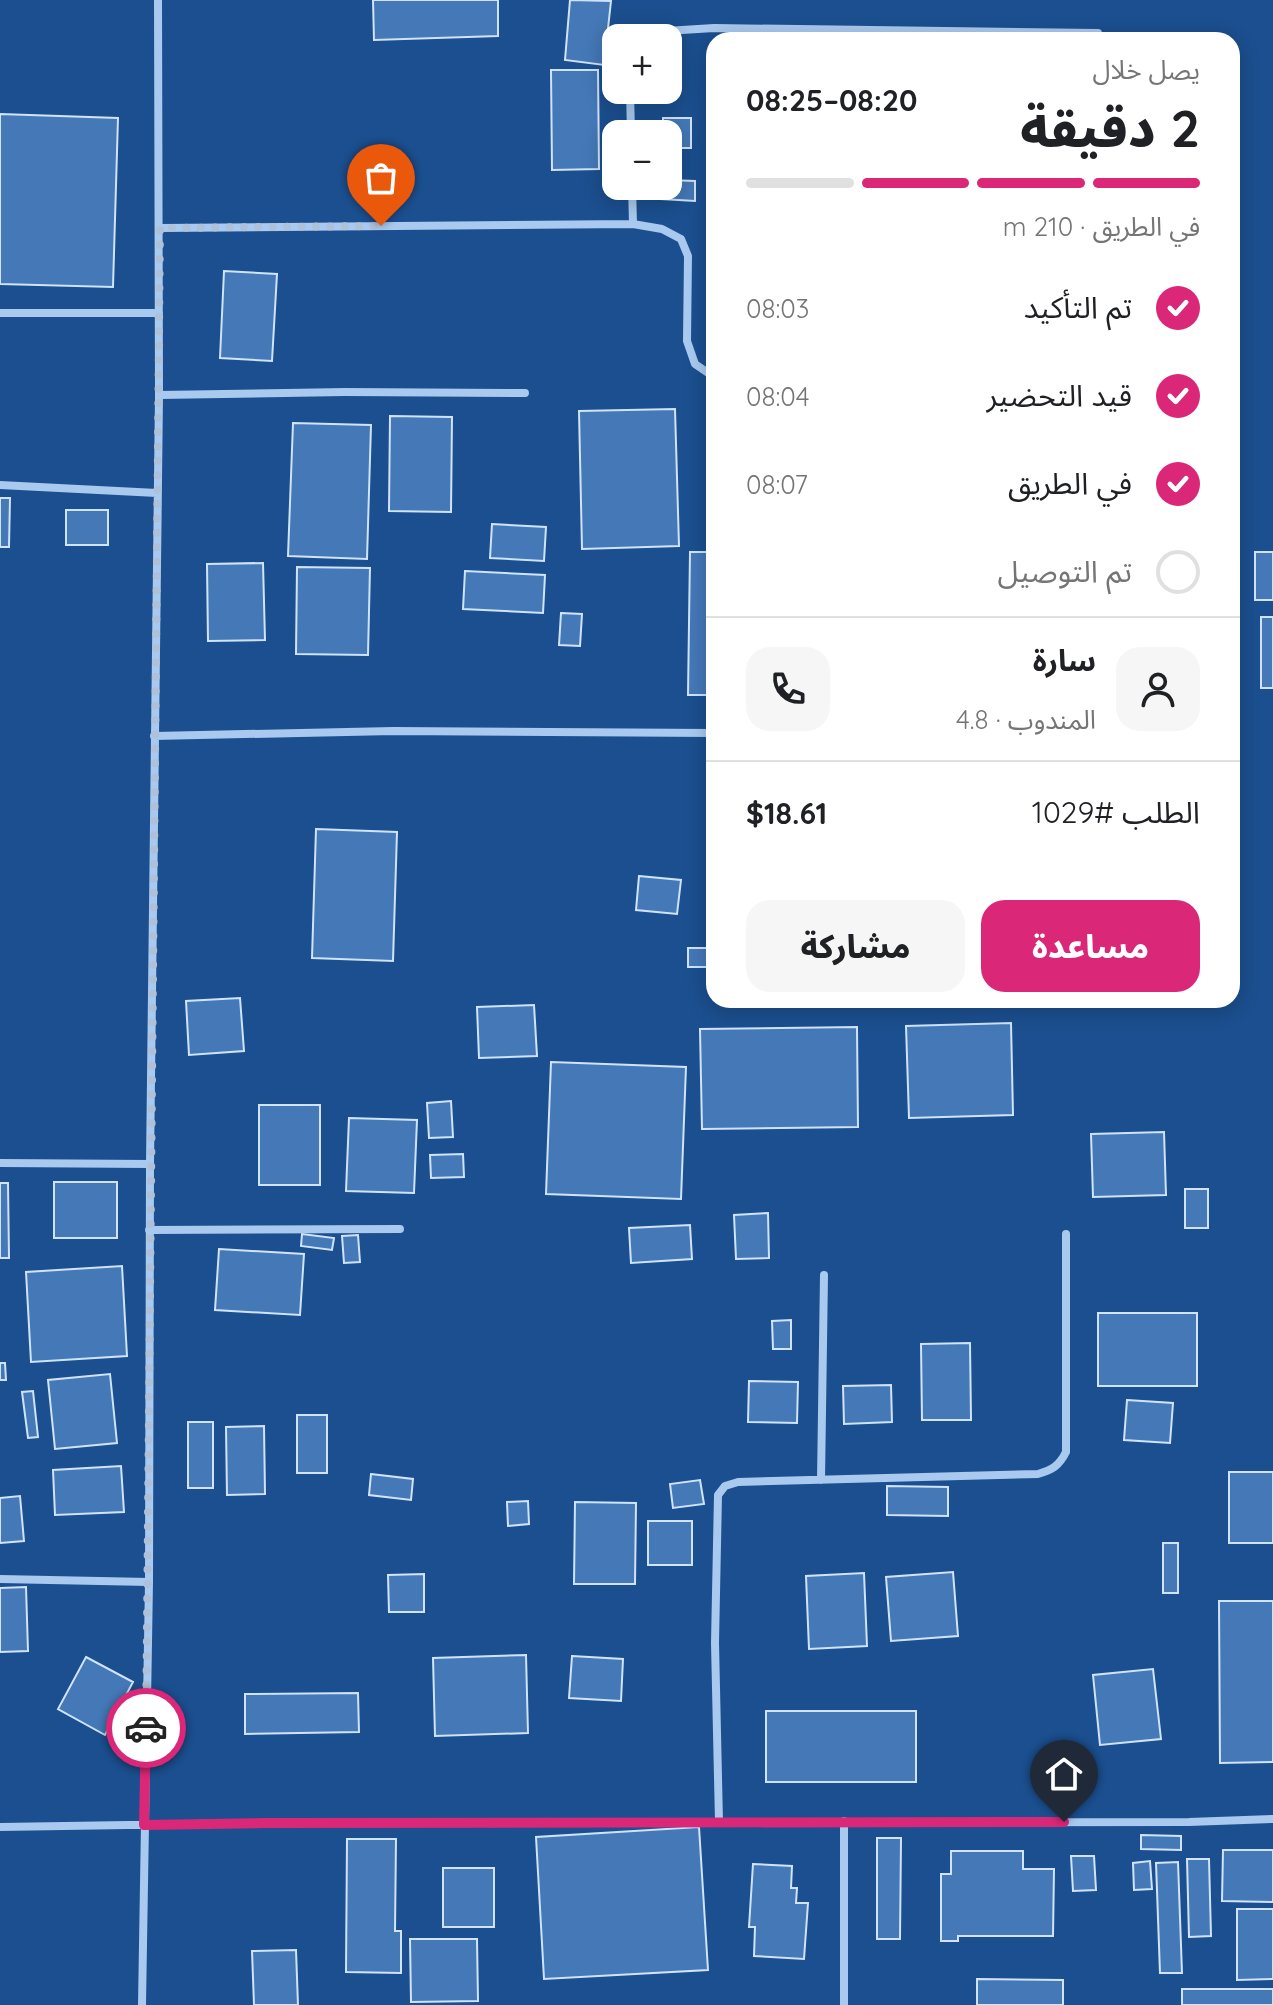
<!DOCTYPE html>
<html lang="ar">
<meta charset="utf-8">
<style>
:root{--surface:#fff;--page:#f6f6f6;--text:#202124;--muted:#757577;--line:#e0e0e0;--accent:#db2777}
body{margin:0;font-family:Quicksand,"Noto Sans Arabic",sans-serif;background:var(--page);color:var(--text);direction:rtl;height:100vh;display:flex;flex-direction:column;font-size:30px;white-space:nowrap}
*{box-sizing:border-box;margin:0}
p{font-size:26px;color:var(--muted)}
.icon{flex:none;width:44px;height:44px;fill:none;stroke:currentColor;stroke-width:2;stroke-linecap:round;stroke-linejoin:round}
.map{position:relative;flex:1;overflow:hidden;direction:ltr}
.side{position:absolute;left:706px;top:32px;width:534px;height:976px;display:flex;flex-direction:column;background:var(--surface);border-radius:24px;box-shadow:0 4px 20px #0003;direction:rtl}
.side>*{flex:none}
.tools{position:absolute;left:602px;top:24px;display:grid;gap:16px}
.tools a{display:grid;place-items:center;width:80px;height:80px;border-radius:16px;background:var(--surface);box-shadow:0 4px 20px #0003;font-size:40px}
.pin{position:absolute;display:grid;place-items:center;width:68px;height:68px;color:#fff;margin:-82px -34px;border-radius:50% 50% 50% 0;rotate:-45deg;box-shadow:0 0 8px #0007}
.pin .icon{rotate:45deg}
.courier{position:absolute;display:grid;place-items:center;width:80px;height:80px;margin:-40px;border:6px solid #db2777;border-radius:50%;background:#fff;color:#222;box-shadow:0 2px 10px #0007}
.headline em{font-style:normal;font-weight:800}
.headline div{display:flex;flex-direction:column-reverse}
.headline{display:flex;align-items:center;justify-content:space-between;height:136px;padding:0 40px}
h1{font-size:52px;font-weight:800;line-height:60px}
.bar{display:grid;grid-template-columns:repeat(4,1fr);gap:12px 8px;align-content:center;height:96px;padding:0 40px}
.bar i{height:10px;border-radius:6px;background:var(--line)}
.bar .on{background:var(--accent)}
.bar p{grid-column:span 4}
.line{display:flex;align-items:center;gap:20px;padding:0 40px;border-top:2px solid var(--line)}
.line div{flex:1}
.round{display:grid;place-items:center;flex:none;width:84px;height:84px;border-radius:24px;background:var(--page)}
ol{padding:0 40px;list-style:none}
li{display:flex;align-items:center;gap:24px;height:88px}
li p{margin-inline-start:auto}
li .icon{padding:8px;border-radius:50%;background:var(--accent);color:#fff;stroke-width:4}
li:last-child{color:var(--muted)}
li i{width:44px;height:44px;border:4px solid var(--line);border-radius:50%}
.button{display:flex;gap:16px;margin-top:auto;padding:16px 40px}
.button a{flex:1;height:92px;border-radius:24px;background:var(--accent);color:#fff;font-size:32px;font-weight:800;line-height:92px;text-align:center}
.button a+a{background:var(--page);color:var(--text)}
.map>svg:first-child{display:block}
</style>
<div class="map">
<svg width="1273" height="2005" viewBox="0 0 1273 2005">
<rect width="100%" height="100%" fill="#1b4f8f"/>
<path fill="#4478b7" stroke="#cfe3fa" stroke-width="2" d="M373 0H498V36L374 40Z
M570 0 611 1 604 65 565 60Z
M551 70H598L599 169 552 170Z
M0 114 118 118 113 287 0 284Z
M663 118H691V148H668V134H663Z
M668 180 695 181V201L661 199V186H668Z
M224 271 277 274 272 361 220 358Z
M675 409 679 546 582 549 579 411Z
M390 416 452 417 451 512 389 511Z
M293 423 371 425 367 559 288 556Z
M0 498H10L9 547H0Z
M66 510H108V545H66Z
M492 524 546 527 544 561 490 558Z
M690 552H714V695H688Z
M1255 552H1273V600H1255Z
M263 563 265 640 208 641 207 564Z
M297 567 370 568 368 655 296 654Z
M465 571 545 575 543 613 463 609Z
M561 613 582 614 580 646 559 645Z
M1261 617H1273V688H1261Z
M316 829 397 832 393 961 312 958Z
M639 876 681 880 677 914 636 910Z
M688 948H714V967H688Z
M240 998 244 1051 189 1055 186 1001Z
M534 1005 537 1056 479 1058 477 1007Z
M1011 1023 1013 1115 909 1118 906 1026Z
M857 1027 858 1127 702 1129 700 1029Z
M551 1062 686 1067 681 1199 546 1194Z
M451 1101 453 1137 429 1138 427 1103Z
M259 1105H320V1185H259Z
M349 1118 417 1120 414 1193 346 1191Z
M1164 1132 1166 1195 1093 1197 1091 1134Z
M463 1154 464 1177 431 1178 430 1155Z
M54 1182H117V1238H54Z
M0 1183H8L9 1258H0Z
M1185 1189H1208V1228H1185Z
M768 1213 769 1258 736 1259 734 1215Z
M690 1225 692 1259 631 1263 629 1228Z
M302 1234 334 1238 332 1250 301 1246Z
M358 1235 360 1262 344 1263 342 1236Z
M219 1249 304 1254 300 1315 215 1310Z
M122 1266 127 1356 31 1362 26 1272Z
M1098 1313H1197V1386H1098Z
M791 1320V1349H773L772 1321Z
M970 1343 971 1420H922L921 1344Z
M0 1363H5L6 1380H0Z
M110 1374 117 1443 55 1449 48 1380Z
M749 1381 798 1382 797 1423 748 1422Z
M891 1385 892 1422 844 1424 843 1386Z
M33 1391 38 1437 28 1438 22 1392Z
M1127 1400 1173 1403 1170 1443 1124 1440Z
M297 1415H327V1473H297Z
M188 1422H213V1488H188Z
M264 1426 265 1494 227 1495 226 1427Z
M121 1466 124 1512 55 1515 53 1470Z
M1229 1472H1273V1543H1229Z
M371 1474 413 1479 411 1500 369 1495Z
M700 1480 704 1504 673 1508 670 1484Z
M887 1486 948 1487V1516L887 1515Z
M20 1496 24 1541 0 1543V1498Z
M528 1501 529 1524 508 1526 507 1502Z
M575 1502 636 1503 635 1584H574Z
M648 1521H692V1565H648Z
M1163 1543H1178V1593H1163Z
M953 1572 958 1636 891 1641 886 1577Z
M864 1573 867 1646 809 1649 806 1576Z
M424 1574V1612H389L388 1575Z
M26 1587 28 1651 0 1652V1588Z
M1219 1601H1273V1762L1220 1763Z
M526 1655 528 1733 435 1736 433 1658Z
M572 1656 623 1659 621 1701 569 1698Z
M86 1657 133 1682 105 1735 58 1709Z
M1153 1669 1161 1739 1100 1745 1093 1675Z
M358 1693 359 1732 245 1734V1694Z
M766 1711H916V1782H766Z
M699 1827 708 1970 544 1979 536 1837Z
M1141 1835 1181 1836V1850L1141 1849Z
M877 1838H901L900 1939H877Z
M347 1839H396L395 1931H401V1973L346 1972Z
M1223 1850H1273V1902L1222 1901Z
M951 1851H1023V1869H1054L1053 1936H958V1941H941V1874H951Z
M1071 1856H1094L1096 1890 1073 1891Z
M1187 1859H1209L1211 1936 1189 1937Z
M1150 1861 1152 1889 1134 1890 1133 1863Z
M1178 1862 1182 1973H1160L1156 1863Z
M753 1864 792 1866 791 1888H797L796 1903H808L804 1959 754 1956 755 1927H749Z
M443 1868H494V1927H443Z
M1237 1909H1273V1979L1237 1980Z
M410 1939H477L478 2001 411 2002Z
M296 1950 298 2005H254L252 1951Z
M977 1979 1063 1980V2005H977Z
M1182 1989H1273V2005H1182Z"/>
<g fill="none" stroke-linecap="round" stroke-linejoin="round">
<path stroke="#a9c9ee" stroke-width="8" d="M650 38 666 31 714 28 1098 33
M630 90 631 134
M633 224 662 229 681 239 688 256 687 341 695 364 714 377
M160 228 633 224 632 186
M0 313H159
M159 395 345 392 525 393
M0 485 157 493
M154 736 393 731 714 733
M0 1163 150 1164
M149 1230 400 1229
M821 1480 824 1275
M0 1579 149 1582
M719 1822 715 1643 718 1495 725 1486 738 1482 1038 1474C1052 1470 1059 1466 1066 1452V1234
M0 1827 264 1823 1189 1822 1273 1819
M142 2005 149 1582 150 1164 159 395 158 0
M844 2005V1821"/>
</g>
<g fill="none" stroke-linecap="round" stroke-linejoin="round">
<path stroke="#afc1d8" stroke-width="8" stroke-dasharray="0 14.4" d="M146 1728 160 228 381 226"/>
<path stroke="#db2777" stroke-width="10" d="M146 1728 144 1825 264 1823 1064 1822"/>
</g>
</svg>
<div class="tools">
<a>+</a>
<a>−</a>
</div>
<div class="pin" style="left:381px;top:226px;background:#ea580c"><svg class="icon" aria-label="bag" viewBox="0 0 24 24"><path d="M5 8h14l-1 12H6zM9 8a3 3 0 0 1 6 0"/></svg></div>
<div class="pin" style="left:1064px;top:1822px;background:#1f2937"><svg class="icon" aria-label="home" viewBox="0 0 24 24"><path d="M3 11l9-7 9 7M6 9v11h12V9"/></svg></div>
<div class="courier" style="left:146px;top:1728px"><svg class="icon" aria-label="car" viewBox="0 0 24 24"><path d="M5 17H2v-5l4-1 3-4h7l3 4 3 1v5h-3M9 17h6M6 11h13"/><circle cx="7" cy="17" r="2"/><circle cx="17" cy="17" r="2"/></svg></div>
<section class="side">
<div class="headline"><div><h1>2 دقيقة</h1><p>يصل خلال</p></div><em>08:20–08:25</em></div>
<div class="bar"><i class="on"></i><i class="on"></i><i class="on"></i><i></i><p>في الطريق · 210 m</p></div>
<ol>
<li><svg class="icon" aria-label="check" viewBox="0 0 24 24"><path d="M5 12l5 5 9-10"/></svg>تم التأكيد<p>08:03</p></li>
<li><svg class="icon" aria-label="check" viewBox="0 0 24 24"><path d="M5 12l5 5 9-10"/></svg>قيد التحضير<p>08:04</p></li>
<li><svg class="icon" aria-label="check" viewBox="0 0 24 24"><path d="M5 12l5 5 9-10"/></svg>في الطريق<p>08:07</p></li>
<li><i></i>تم التوصيل</li>
</ol>
<div class="line" style="height:144px"><a class="round"><svg class="icon" aria-label="person" viewBox="0 0 24 24"><circle cx="12" cy="8" r="4"/><path d="M4 21q1-7 8-7t8 7"/></svg></a><div><b>سارة</b><p>المندوب · 4.8</p></div><a class="round"><svg class="icon" aria-label="phone" viewBox="0 0 24 24"><path d="M5 4h4l2 5-3 2q2 4 5 5l2-3 5 2v4C11 20 4 13 5 4z"/></svg></a></div>
<div class="line" style="height:104px"><div>الطلب #1029</div><b>$18.61</b></div>
<div class="button"><a>مساعدة</a><a>مشاركة</a></div>
</section>
</div>
